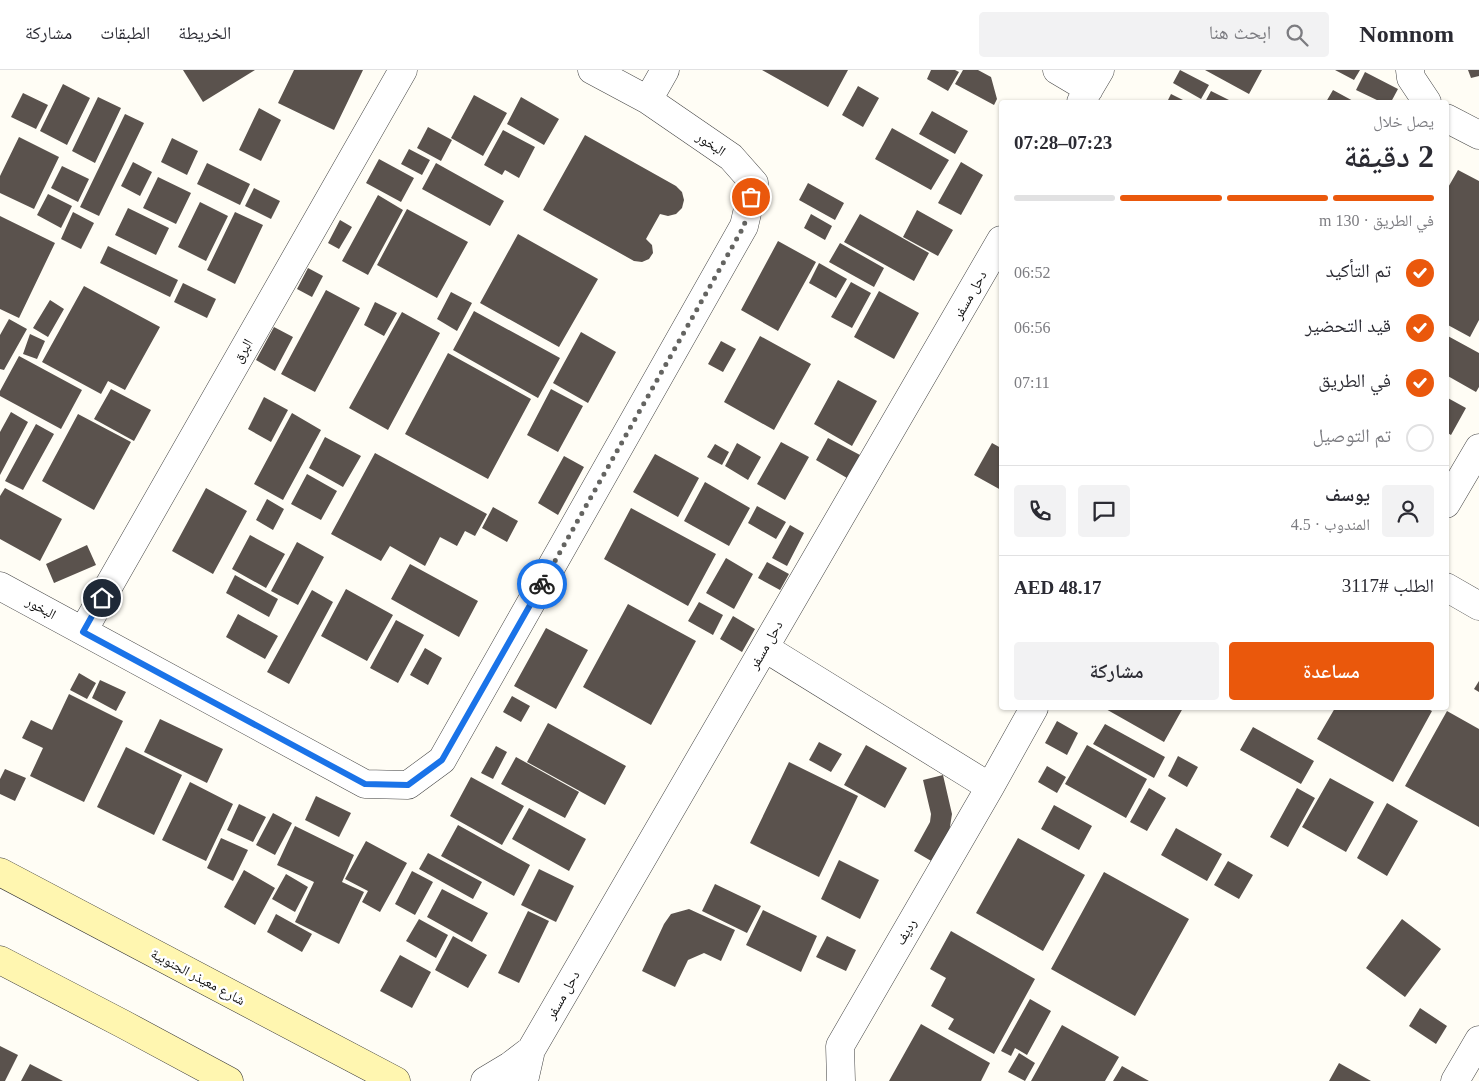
<!DOCTYPE html>
<html lang="ar">
<meta charset="utf-8">
<style>
:root{--surface:#fff;--page:#f2f2f3;--text:#2b2b33;--muted:#7c7c81;--line:#e1e1e2;--accent:#ea580c}
body{margin:0;font-family:"Times New Roman","Noto Naskh Arabic",serif;background:var(--page);color:var(--text);direction:rtl;height:100vh;display:flex;flex-direction:column;font-size:19px;white-space:nowrap}
*{box-sizing:border-box;margin:0}
p{font-size:16px;color:var(--muted)}
.icon{flex:none;width:28px;height:28px;fill:none;stroke:currentColor;stroke-width:2;stroke-linecap:round;stroke-linejoin:round}
.map{position:relative;flex:1;overflow:hidden;direction:ltr}
.panel{position:absolute;left:999px;top:30px;width:450px;height:610px;display:flex;flex-direction:column;background:var(--surface);border-radius:5px;box-shadow:0 1px 4px #0004;direction:rtl}
.panel>*{flex:none}
.pin{position:absolute;display:grid;place-items:center;width:42px;height:42px;color:#fff;margin:-21px;border:2px solid #fff;border-radius:50%;box-shadow:0 1px 5px #0007}
.courier{position:absolute;display:grid;place-items:center;width:50px;height:50px;margin:-25px;border:4px solid #1a73e8;border-radius:50%;background:#fff;color:#222;box-shadow:0 1px 6px #0007}
.headline em{font-style:normal;font-weight:600}
.headline div{display:flex;flex-direction:column-reverse}
.headline{display:flex;align-items:center;justify-content:space-between;height:85px;padding:0 15px}
h1{font-size:32px;font-weight:600;line-height:38px}
.bar{display:grid;grid-template-columns:repeat(4,1fr);gap:8px 5px;align-content:center;height:60px;padding:0 15px}
.bar i{height:6px;border-radius:4px;background:var(--line)}
.bar .on{background:var(--accent)}
.bar p{grid-column:span 4}
.line{display:flex;align-items:center;gap:12px;padding:0 15px;border-top:1px solid var(--line)}
.line div{flex:1}
.round{display:grid;place-items:center;flex:none;width:52px;height:52px;border-radius:5px;background:var(--page)}
ol{padding:0 15px;list-style:none}
li{display:flex;align-items:center;gap:15px;height:55px}
li p{margin-inline-start:auto}
li .icon{padding:5px;border-radius:50%;background:var(--accent);color:#fff;stroke-width:4}
li:last-child{color:var(--muted)}
li i{width:28px;height:28px;border:2px solid var(--line);border-radius:50%}
.primary-button{display:flex;gap:10px;margin-top:auto;padding:10px 15px}
.primary-button a{flex:1;height:58px;border-radius:5px;background:var(--accent);color:#fff;font-size:20px;font-weight:600;line-height:58px;text-align:center}
.primary-button a+a{background:var(--page);color:var(--text)}
header{display:flex;align-items:center;gap:30px;box-sizing:border-box;height:70px;padding:0 25px;background:var(--surface);border-bottom:1px solid var(--line)}
header strong{font-size:24px}
nav{display:flex;gap:28px;margin-inline-start:auto;font-size:18px}
.search{width:350px;height:45px;background:var(--page);display:flex;align-items:center;gap:12px;box-sizing:border-box;padding:0 18px;border-radius:5px;color:var(--muted);font-size:19px}
.map>svg:first-child{display:block}
</style>
<header>
<strong>Nomnom</strong>
<div class="search"><svg class="icon" aria-label="search" viewBox="0 0 24 24"><circle cx="10" cy="10" r="6"/><path d="M15 15l6 6"/></svg>ابحث هنا</div>
<nav><a>الخريطة</a><a>الطبقات</a><a>مشاركة</a></nav>
</header>
<div class="map">
<svg width="1479" height="1011" viewBox="0 0 1479 1011">
<rect width="100%" height="100%" fill="#fffdf5"/>
<path fill="#5a524d" d="M183 0H255L203 32Z
M294 0H363L334 60 278 33Z
M762 0H848L828 37Z
M931 0H955L959 2 948 21 927 9Z
M963 0H978L991 7 997 29 994 35 955 14Z
M1180 0 1209 15 1201 29 1173 13Z
M1205 0H1262L1249 24Z
M1335 0H1360L1354 10Z
M1468 0H1479V6L1471 8Z
M1365 2 1398 19 1391 32H1381L1356 20Z
M63 14 90 28 67 75 40 61Z
M858 16 879 28 863 57 842 45Z
M1333 20 1355 32H1326Z
M1211 21 1233 32H1205Z
M23 23 48 35 36 59 11 47Z
M1171 24 1187 32H1167Z
M474 25 507 43 483 86 451 68Z
M98 27 121 38 95 93 72 81Z
M521 27 559 49 544 75 507 54Z
M259 38 281 50 261 91 239 80Z
M932 41 968 61 955 84 919 64Z
M125 44 144 53 99 146 80 137Z
M428 57 452 70 441 91 417 78Z
M892 58 949 90 931 120 875 89Z
M503 60 535 77 519 108 505 100 502 105 484 95Z
M585 65 676 116 682 122 684 130 682 138 676 144 668 146 660 144 646 169 652 175 653 183 649 189 642 192 634 191 543 140Z
M19 67 59 87 34 139 0 123V106Z
M172 68 198 81 187 105 161 92Z
M409 79 430 90 422 105 401 94Z
M379 89 414 108 401 132 366 113Z
M133 92 152 102 140 126 121 116Z
M961 92 983 105 961 145 938 133Z
M207 93 250 114 240 135 197 114Z
M436 93 504 131 490 156 422 119Z
M62 96 89 109 78 132 51 118Z
M1458 100 1479 111V250L1470 267 1446 254V121Z
M158 107 191 123 176 154 143 138Z
M808 113 844 133 835 150 799 130Z
M254 118 280 131 271 149 245 136Z
M48 124 72 136 61 158 37 145Z
M378 125 403 140 368 205 342 191Z
M200 132 228 146 206 191 178 177Z
M128 138 169 158 156 185 115 165Z
M407 139 468 172 437 228 377 195Z
M917 140 953 160 938 186 903 167Z
M73 142 94 153 81 179 61 169Z
M235 142 263 155 235 214 207 200Z
M811 144 832 156 825 170 804 158Z
M860 144 929 183 914 211 844 172Z
M0 146 55 173 19 248 0 239Z
M340 150 352 157 339 179 328 173Z
M518 164 598 209 559 277 480 233Z
M778 171 816 192 778 261 741 240Z
M840 173 884 198 874 217 829 192Z
M108 176 178 210 170 227 100 193Z
M819 193 847 209 836 228 809 213Z
M308 198 323 206 312 227 297 219Z
M851 212 871 223 852 258 831 247Z
M183 213 216 229 207 248 174 232Z
M84 216 160 257 125 320 108 311 101 324 42 292Z
M326 220 360 238 315 322 281 304Z
M879 221 919 243 894 289 854 267Z
M451 222 472 233 457 261 437 249Z
M50 230 64 239 48 267 33 258Z
M375 232 397 243 384 266 364 255Z
M474 241 560 288 538 328 453 280Z
M402 242 440 263 388 360 349 338Z
M9 249 27 259 4 300 0 299V265Z
M274 257 293 267 275 301 256 290Z
M581 262 616 282 588 333 553 313Z
M30 264 45 271 37 289 23 284Z
M1446 265 1479 283V317L1476 322 1446 305Z
M760 266 811 294 774 360 724 332Z
M721 271 736 279 723 302 708 294Z
M448 283 531 329 488 409 405 364Z
M19 286 82 320 61 359 0 326V321Z
M838 310 877 331 852 376 814 354Z
M111 319 151 340 134 371 94 349Z
M551 319 583 336 558 382 527 365Z
M264 327 288 340 271 372 248 359Z
M1446 327 1466 338 1451 365 1446 362Z
M11 342 28 352 0 405V362Z
M292 343 321 360 283 430 254 414Z
M78 344 131 372 94 440 42 411Z
M36 354 54 364 23 420 5 411Z
M325 367 361 386 343 417 309 398Z
M828 368 860 385 847 408 816 390Z
M781 372 809 387 785 430 757 414Z
M737 373 761 387 748 410 725 396Z
M992 373 1001 378V420L974 405Z
M715 374 729 382 722 395 707 387Z
M375 383 487 444 475 466 465 461 457 476 440 467 425 496 390 476 381 491 331 464Z
M655 384 699 408 678 447 633 422Z
M564 386 584 397 558 445 538 433Z
M307 404 337 421 321 450 291 434Z
M705 412 750 438 729 476 684 451Z
M5 418 62 449 40 491 0 469V426Z
M206 418 247 441 213 504 172 481Z
M267 429 284 439 273 460 256 450Z
M757 436 786 452 776 469 748 453Z
M493 437 518 451 507 472 482 458Z
M631 438 716 484 688 536 604 489Z
M790 455 804 463 787 496 772 488Z
M250 465 285 484 266 518 232 499Z
M297 472 324 487 298 535 271 521Z
M87 475 96 495 54 513 46 494Z
M726 488 753 504 734 539 706 523Z
M767 492 789 504 780 520 758 508Z
M410 494 478 531 459 567 391 529Z
M235 505 278 529 269 547 226 523Z
M346 519 393 545 367 591 321 566Z
M312 520 333 532 289 614 267 602Z
M699 532 723 545 713 565 688 551Z
M628 534 696 571 651 655 583 617Z
M238 544 278 566 265 589 226 567Z
M733 546 755 559 742 582 720 569Z
M396 550 424 565 398 613 370 598Z
M546 558 588 580 556 639 514 616Z
M425 578 442 588 428 615 410 605Z
M79 603 96 613 87 629 70 620Z
M100 610 126 622 116 641 92 628Z
M1479 611V622L1474 619Z
M69 624 123 651 84 732 30 706 43 678 22 668 31 650 52 660Z
M512 626 530 636 521 652 503 642Z
M1104 638H1183L1164 672Z
M1335 638H1426L1432 641 1393 712 1317 669Z
M1447 641 1479 659V757L1405 716Z
M160 649 223 679 207 713 144 682Z
M1057 651 1078 663 1067 685 1045 673Z
M548 653 626 696 605 735 527 692Z
M1105 654 1165 687 1154 708 1093 674Z
M1253 657 1314 691 1301 714 1240 680Z
M819 672 842 684 831 702 809 690Z
M866 675 907 698 885 738 844 715Z
M1087 675 1147 709 1126 748 1065 714Z
M496 676 507 682 493 709 481 703Z
M126 677 182 705 154 765 97 737Z
M1178 686 1198 697 1187 717 1168 706Z
M516 687 579 722 565 748 501 714Z
M789 692 858 726 819 807 750 773Z
M1047 696 1066 707 1057 723 1038 712Z
M5 699 26 708 15 731 0 724V709Z
M943 705 952 744 949 763 933 792 914 781 930 752 931 744 923 710Z
M471 707 524 736 502 775 450 746Z
M1330 708 1374 732 1346 782 1302 757Z
M190 712 233 734 206 791 162 770Z
M1149 718 1166 728 1147 761 1130 752Z
M1297 718 1315 728 1288 777 1270 767Z
M316 726 351 743 339 767 305 750Z
M1387 733 1418 751 1387 806 1357 788Z
M239 734 266 747 253 772 227 760Z
M1054 735 1092 756 1079 780 1041 759Z
M529 738 586 769 569 801 512 769Z
M273 743 292 753 275 785 256 775Z
M458 755 530 795 514 826 441 786Z
M295 756 354 785 342 812 364 822 339 874 295 852 314 812 277 795Z
M1176 758 1222 784 1207 811 1161 785Z
M221 768 248 780 233 811 207 798Z
M1018 768 1085 805 1043 881 976 843Z
M366 771 407 793 380 842 362 832 368 821 345 809Z
M428 783 482 812 473 829 419 799Z
M839 790 879 810 860 849 821 829Z
M1228 791 1253 805 1239 829 1214 815Z
M539 799 574 816 556 852 521 835Z
M244 800 275 818 255 855 224 837Z
M412 801 433 812 415 845 395 834Z
M1104 802 1189 849 1135 946 1051 899Z
M286 804 308 817 295 842 272 829Z
M715 814 761 836 747 863 702 841Z
M442 819 488 843 472 872 427 847Z
M689 839 735 860 721 891 704 883 688 890 675 917 642 901 664 854 671 844Z
M763 840 817 866 801 902 746 875Z
M528 841 549 851 519 913 498 903Z
M276 844 312 864 302 882 267 862Z
M419 849 448 865 436 888 406 871Z
M1402 849 1441 879 1405 927 1366 898Z
M951 861 1035 909 994 984 948 959 954 949 931 936 946 908 930 899Z
M453 866 487 885 468 918 435 900Z
M827 866 856 880 846 901 816 887Z
M400 885 431 902 412 938 380 921Z
M1030 929 1051 941 1027 985 1015 978 1011 986 1001 981Z
M1420 938 1447 956 1436 974 1409 956Z
M921 954 990 993 981 1011H889Z
M1062 955 1119 987 1105 1011H1031Z
M0 976 18 985 5 1011H0Z
M1019 983 1035 993 1025 1011 1008 1002Z
M1339 993 1371 1011H1329Z
M30 994 63 1011H21Z
M1122 996 1149 1011H1113Z"/>
<g fill="none" stroke-linecap="round" stroke-linejoin="round">
<g stroke="#444" stroke-width="29">
<path id="street" d="M1057 0 1089 19
M1410 0 1411 8 1427 32
M648 30 665 0
M1081 32 1100 0
M1446 48 1479 65
M1446 434 1479 378
M0 516 365 714 408 715 442 690 744 156 754 113 731 87 648 30 592 0
M1446 517 1479 536
M83 561 403 0
M765 578 990 717
M485 1011 510 996 531 980
M524 1011 531 980 1001 170
M841 1011 840 976 990 717 1034 638
M1455 1011 1479 970"/>
</g>
<g stroke="#333" stroke-width="29">
<path id="secondary" d="M0 802 396 1011
M0 890 123 954 229 1011"/>
</g>
<use href="#street" stroke="#fff" stroke-width="28"/>
<use href="#secondary" stroke="#fff6b0" stroke-width="28"/>
</g>
<g fill="none" stroke-linecap="round" stroke-linejoin="round">
<path stroke="#646461" stroke-width="5" stroke-dasharray="0 9" d="M542 514 744 156 751 127"/>
<path stroke="#1a73e8" stroke-width="6" d="M102 528 83 562 365 714 408 715 442 690 542 514"/>
</g>
<g text-anchor="middle" dominant-baseline="central" stroke-width="5" stroke-linejoin="round" paint-order="stroke">
<g font-size="14" fill="#111" stroke="#fff">
<text transform="translate(711 74) rotate(34)">البخور</text>
<text transform="translate(970 225) rotate(-60)">دحل مسفر</text>
<text transform="translate(243 281) rotate(-60)">البرق</text>
<text transform="translate(41 538) rotate(29)">البخور</text>
<text transform="translate(766 575) rotate(-60)">دحل مسفر</text>
<text transform="translate(906 862) rotate(-60)">رديف</text>
<text transform="translate(198 907) rotate(28)">شارع معيذر الجنوبية</text>
<text transform="translate(563 925) rotate(-60)">دحل مسفر</text>
</g>
</g>
</svg>
<div class="pin" style="left:751px;top:127px;background:#ea580c"><svg class="icon" aria-label="bag" viewBox="0 0 24 24"><path d="M5 8h14l-1 12H6zM9 8a3 3 0 0 1 6 0"/></svg></div>
<div class="pin" style="left:102px;top:528px;background:#1f2937"><svg class="icon" aria-label="home" viewBox="0 0 24 24"><path d="M3 11l9-7 9 7M6 9v11h12V9"/></svg></div>
<div class="courier" style="left:542px;top:514px"><svg class="icon" aria-label="bike" viewBox="0 0 24 24"><circle cx="6" cy="16" r="4"/><circle cx="18" cy="16" r="4"/><path d="M6 16l4-8h5l3 8M10 8l3 8H6M13 5h3"/></svg></div>
<section class="panel">
<div class="headline"><div><h1>2 دقيقة</h1><p>يصل خلال</p></div><em>07:23–07:28</em></div>
<div class="bar"><i class="on"></i><i class="on"></i><i class="on"></i><i></i><p>في الطريق · 130 m</p></div>
<ol>
<li><svg class="icon" aria-label="check" viewBox="0 0 24 24"><path d="M5 12l5 5 9-10"/></svg>تم التأكيد<p>06:52</p></li>
<li><svg class="icon" aria-label="check" viewBox="0 0 24 24"><path d="M5 12l5 5 9-10"/></svg>قيد التحضير<p>06:56</p></li>
<li><svg class="icon" aria-label="check" viewBox="0 0 24 24"><path d="M5 12l5 5 9-10"/></svg>في الطريق<p>07:11</p></li>
<li><i></i>تم التوصيل</li>
</ol>
<div class="line" style="height:90px"><a class="round"><svg class="icon" aria-label="person" viewBox="0 0 24 24"><circle cx="12" cy="8" r="4"/><path d="M4 21q1-7 8-7t8 7"/></svg></a><div><b>يوسف</b><p>المندوب · 4.5</p></div><a class="round"><svg class="icon" aria-label="chat" viewBox="0 0 24 24"><path d="M4 5h16v11H9l-5 4z"/></svg></a><a class="round"><svg class="icon" aria-label="phone" viewBox="0 0 24 24"><path d="M5 4h4l2 5-3 2q2 4 5 5l2-3 5 2v4C11 20 4 13 5 4z"/></svg></a></div>
<div class="line" style="height:65px"><div>الطلب #3117</div><b>AED 48.17</b></div>
<div class="primary-button"><a>مساعدة</a><a>مشاركة</a></div>
</section>
</div>
